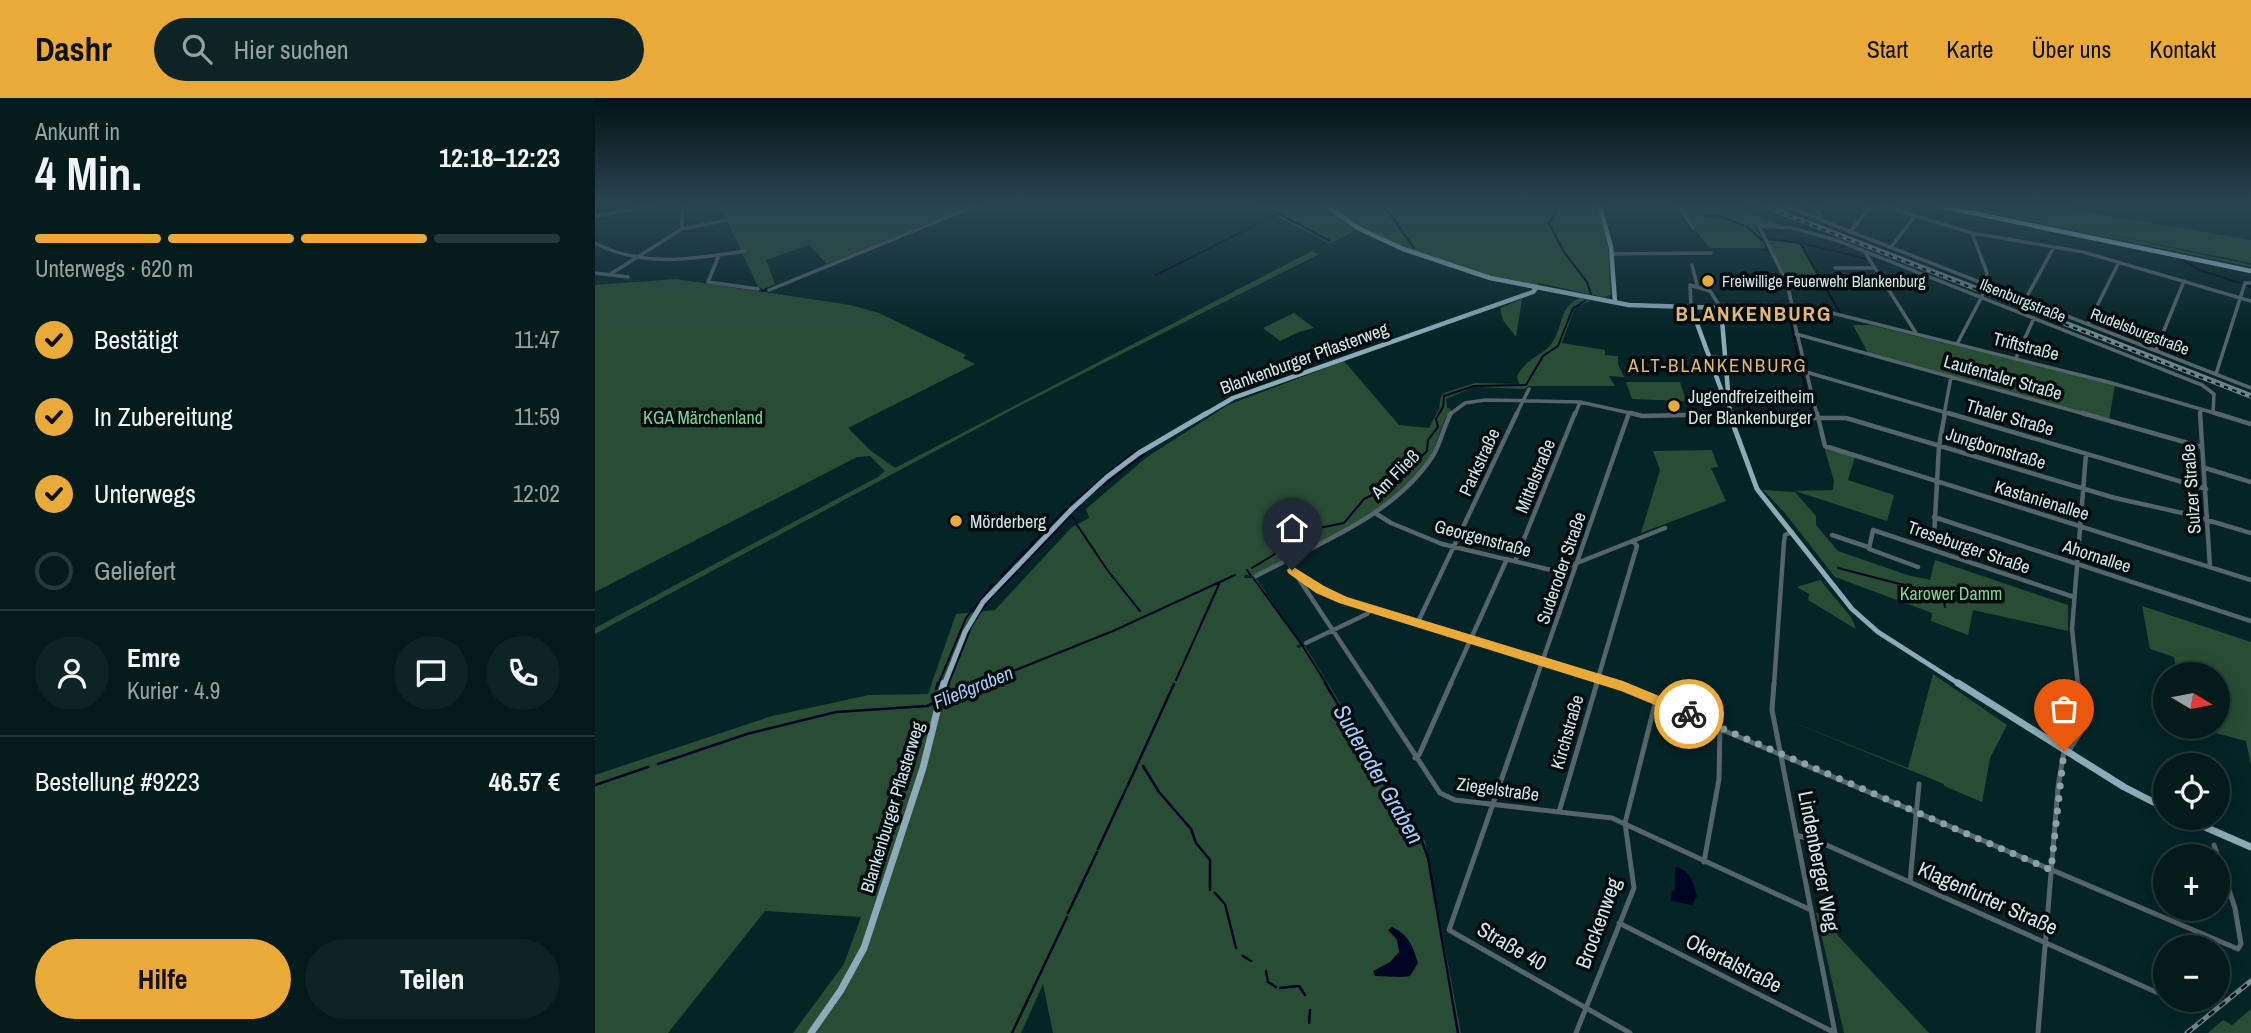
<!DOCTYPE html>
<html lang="de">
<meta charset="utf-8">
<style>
:root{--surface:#041b1c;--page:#0d2425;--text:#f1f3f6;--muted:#97a1a3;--line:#25393b;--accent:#eaaa39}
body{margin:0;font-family:"Archivo Narrow",sans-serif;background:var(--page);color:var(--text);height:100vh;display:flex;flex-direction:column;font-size:26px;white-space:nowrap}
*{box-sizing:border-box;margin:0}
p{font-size:23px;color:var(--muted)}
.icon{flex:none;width:38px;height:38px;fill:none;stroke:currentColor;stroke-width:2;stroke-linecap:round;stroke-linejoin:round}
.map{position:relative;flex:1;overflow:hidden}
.details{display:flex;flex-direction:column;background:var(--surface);width:595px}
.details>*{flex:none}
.needle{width:46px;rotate:100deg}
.fabs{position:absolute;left:1558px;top:564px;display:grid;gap:14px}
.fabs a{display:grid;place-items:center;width:77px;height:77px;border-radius:50%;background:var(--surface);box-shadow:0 4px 18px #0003,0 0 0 2px var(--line);font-size:35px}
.pin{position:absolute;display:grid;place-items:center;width:60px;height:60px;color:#fff;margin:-72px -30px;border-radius:50% 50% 50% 0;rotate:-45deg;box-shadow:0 0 7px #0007}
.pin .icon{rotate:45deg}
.courier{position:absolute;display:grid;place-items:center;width:70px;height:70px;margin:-35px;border:5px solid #eaaa39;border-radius:50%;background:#fff;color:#222;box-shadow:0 2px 9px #0007}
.overview em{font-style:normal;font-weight:800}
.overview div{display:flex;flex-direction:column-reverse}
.overview{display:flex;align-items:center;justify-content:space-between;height:119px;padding:0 35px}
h1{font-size:46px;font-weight:800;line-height:52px}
.bar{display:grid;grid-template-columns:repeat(4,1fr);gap:10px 7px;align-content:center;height:84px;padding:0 35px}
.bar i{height:9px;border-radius:5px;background:var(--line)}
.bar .current{background:var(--accent)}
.bar p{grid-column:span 4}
.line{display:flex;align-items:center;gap:18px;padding:0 35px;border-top:2px solid var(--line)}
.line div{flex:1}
.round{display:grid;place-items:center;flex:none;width:74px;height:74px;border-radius:37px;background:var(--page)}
ol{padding:0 35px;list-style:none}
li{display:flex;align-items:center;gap:21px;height:77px}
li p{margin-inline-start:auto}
li .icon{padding:7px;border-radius:50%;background:var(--accent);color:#111;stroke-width:4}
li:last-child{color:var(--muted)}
li i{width:38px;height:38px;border:4px solid var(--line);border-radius:50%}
.primary-button{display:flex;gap:14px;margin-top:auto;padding:14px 35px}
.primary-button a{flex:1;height:80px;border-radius:42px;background:var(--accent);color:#111;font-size:28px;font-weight:800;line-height:80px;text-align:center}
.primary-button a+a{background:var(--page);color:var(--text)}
header{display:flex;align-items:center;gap:42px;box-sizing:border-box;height:98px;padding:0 35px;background:var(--accent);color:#111}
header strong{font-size:33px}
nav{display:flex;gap:38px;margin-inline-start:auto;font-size:24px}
.search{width:490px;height:63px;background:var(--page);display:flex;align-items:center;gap:18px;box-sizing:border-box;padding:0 24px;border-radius:38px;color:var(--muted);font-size:26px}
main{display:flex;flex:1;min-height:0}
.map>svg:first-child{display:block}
</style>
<header>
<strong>Dashr</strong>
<div class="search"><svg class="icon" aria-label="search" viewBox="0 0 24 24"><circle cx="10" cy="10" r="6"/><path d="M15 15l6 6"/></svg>Hier suchen</div>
<nav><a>Start</a><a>Karte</a><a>Über uns</a><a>Kontakt</a></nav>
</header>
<main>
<section class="details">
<div class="overview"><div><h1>4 Min.</h1><p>Ankunft in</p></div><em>12:18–12:23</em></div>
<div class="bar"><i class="current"></i><i class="current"></i><i class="current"></i><i></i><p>Unterwegs · 620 m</p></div>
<ol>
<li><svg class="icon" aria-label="check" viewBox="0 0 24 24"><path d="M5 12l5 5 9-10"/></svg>Bestätigt<p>11:47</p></li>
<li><svg class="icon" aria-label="check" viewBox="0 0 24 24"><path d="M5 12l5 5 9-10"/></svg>In Zubereitung<p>11:59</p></li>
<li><svg class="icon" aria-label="check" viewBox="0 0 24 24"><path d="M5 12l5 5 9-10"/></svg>Unterwegs<p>12:02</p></li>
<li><i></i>Geliefert</li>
</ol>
<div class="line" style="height:126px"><a class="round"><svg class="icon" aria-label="person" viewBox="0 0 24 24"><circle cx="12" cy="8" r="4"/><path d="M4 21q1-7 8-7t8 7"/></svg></a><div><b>Emre</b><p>Kurier · 4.9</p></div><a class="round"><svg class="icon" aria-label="chat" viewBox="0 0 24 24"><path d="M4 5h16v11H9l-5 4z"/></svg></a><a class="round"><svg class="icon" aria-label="phone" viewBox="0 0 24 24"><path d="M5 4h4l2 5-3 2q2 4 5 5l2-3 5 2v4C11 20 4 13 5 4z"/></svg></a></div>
<div class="line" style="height:91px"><div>Bestellung #9223</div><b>46.57 €</b></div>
<div class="primary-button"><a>Hilfe</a><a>Teilen</a></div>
</section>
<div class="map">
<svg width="1656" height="935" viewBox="0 0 1656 935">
<rect width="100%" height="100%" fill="#052426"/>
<path fill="#294d34" d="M125 108H376L232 166 214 147 171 162 180 186 169 191 163 189Z
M663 108H1002L1013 146 1016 197 1008 199 944 185 942 189C879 178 821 156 764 130L735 146Z
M1085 108H1140L1163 119 1193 129 1163 128 1162 133 1173 150H1115L1098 129Z
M1359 108H1376L1481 130 1384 108H1477L1478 111 1503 116 1656 142V165L1488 131 1656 167V169Z
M1171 141 1204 145 1230 191 1194 190Z
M717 153 724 156 424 308 0 536V530L283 379 290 373 275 358 262 359 0 494V187L81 181 255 207 284 215 371 257 368 260 380 266 253 330 275 352 300 370Z
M985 200 996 203 980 209 967 245 1010 252V257L1023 258V266L1029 279 1014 278 1020 288H934L929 291 879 289 851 301 852 310 856 311C843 329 844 349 829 368 786 422 716 448 657 479L650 476 649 480H661L705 546 701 548 703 550 710 548 830 743 866 935H458L448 886 426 935H198L249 866 266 819 170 813 73 935H0V677L177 618 274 597 333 596 361 516 400 512 477 429 494 420 491 411 552 359 633 307 749 263 804 327 834 330 844 311 846 298 849 295 880 285 924 286 922 278C933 258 947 259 957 245 969 228 963 209 985 200Z
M927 201 921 239 908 222 905 210Z
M699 215 719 230 704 234 685 243 668 230Z
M1258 227H1276L1520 287 1514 322 1273 255Z
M1031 284H1085L1091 303 1037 301Z
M1229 349 1260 359 1253 382 1299 397 1292 423 1200 393 1238 392 1239 383Z
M1117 352 1123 369 1116 370 1131 403 1046 435 1065 372 1058 353Z
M1168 392 1200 394 1221 418V427L1243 453 1312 477 1335 482 1340 462 1473 507V533L1378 512 1373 537 1336 523 1337 515 1240 479 1189 414Z
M1225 482 1256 519 1261 531 1213 502 1214 496 1202 489Z
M1547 508 1656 544V667L1651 643 1594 628H1622V576H1582L1579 559 1555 551Z
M1338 576 1412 627 1395 660 1387 704 1349 688V686L1180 617 1313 670Z
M1221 814 1333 934 1335 935H1249Z
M1656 911V935H1613L1628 922 1637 927Z"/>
<path fill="#000423" d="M1080 769C1096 772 1097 783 1102 798L1097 807 1076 803 1077 793 1080 792Z
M797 829C814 837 818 848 823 865L815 878C803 880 794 878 780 878L778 873 795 864 804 854 802 842 793 832Z"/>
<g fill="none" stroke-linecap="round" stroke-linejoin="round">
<path stroke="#000423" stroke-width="2" d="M667 108 680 114
M789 108 819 150
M964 108 954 125 969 154 992 184 996 196
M682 115 735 143
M1109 118 1121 117 1148 127
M1151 128 1169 144
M1172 141 1205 145 1245 215
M1206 145 1272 161
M1169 152H1173L1170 145
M1585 160 1604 172 1645 185
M561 177 679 118
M1653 188 1656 189
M167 193 178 189
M1193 211 1200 244
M1200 247 1217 316
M499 394 553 353
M476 406 540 353
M481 412 485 407
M482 427 513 473 545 513
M657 470 703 442 714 432 749 425 769 401 804 384 811 373 832 353 833 342 843 329 841 321 848 309 849 298 879 288 931 287 948 258 963 248 978 210 990 203
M1243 470 1351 498
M652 472 656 478
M406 478 471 411
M659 481 707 547 732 587
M1348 500 1350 509
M581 582 625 484
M343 587 371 520 398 486
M353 587 377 527 389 508 476 417 481 424
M383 587 518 533 640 477"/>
<path stroke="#000423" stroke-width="2.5" d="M730 585 827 743 833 760 863 935
M352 590 354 585
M341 591 343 585
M348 601 387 585
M63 666 152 636 241 614 332 608 343 603
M548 668 564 694 596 731 601 745 615 762V792
M0 687 53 669
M532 689 579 586
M503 751 531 691
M620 795 630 806 641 850
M473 815 502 754
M648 858 656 863
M671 873 673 884 681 889
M685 890 704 888 710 897
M714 925 715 912
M417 935 472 819"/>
<path stroke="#56646b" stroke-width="3.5" d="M1084 108 1098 130
M1190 108 1656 290
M1219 108 1225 117 1223 121
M1287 108 1377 135 1488 154 1656 203
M0 118 58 108
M87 131 132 122
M1255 134 1276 108
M1377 135 1392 175 1390 186
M0 145C48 170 99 161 150 153
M1296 149 1320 118
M1273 154 1271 156 1321 235
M1017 156 1116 155
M124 157 113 184 163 191
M1097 167 1102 187
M1240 170H1279
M0 175 33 179
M14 177 87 131V108
M174 192 380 108
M1430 202 1459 149
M1195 207 1222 317
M1197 207 1192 185 1164 128 1197 130 1241 142 1607 287 1619 296 1618 315
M1096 209 1095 187 1115 193 1126 210 1209 208 1513 284 1626 317
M1493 226 1524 164
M1201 236 1493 317
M1362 246 1393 187
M1561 252 1589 183
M1113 258 1129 260
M1421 260 1439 220
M1211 274 1359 317
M1621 276 1650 185H1656
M1605 311V317
M854 317 870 305 890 302 985 304 1044 317
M921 317 934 291
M980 317 985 304
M1081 317 1134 316
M1349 317 1356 279"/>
<path stroke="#56646b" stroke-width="4.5" d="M1036 315 1047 318 1134 316
M1222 315 1230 348 1656 482
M1353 315 1611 391
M1487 315 1607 349
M1605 315 1615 469
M1620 315 1656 326
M1135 320H1251L1520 400 1592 416 1656 435
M1610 370 1656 384
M780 415 796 425 847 446 956 472 977 467 1070 430
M1339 419 1656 523
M1237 437 1273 449
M1339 439 1344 348 1350 315
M692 463 774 587
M920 463 980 315
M1323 469 1274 451 1278 432 1479 499
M697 472 725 492 749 502 1023 587
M661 478C723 445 800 418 839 356 846 343 849 328 856 315
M822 526 922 315
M711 545 772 516 776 511
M855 587 912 461
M939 587 1034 315
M1001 587 1042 448 1038 443
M1179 587 1189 444 1190 437 1197 434
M1483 587 1477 531 1491 356"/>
<path stroke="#56646b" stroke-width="5" d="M773 585 845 695 860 702 1017 720 1216 812
M940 585 854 832 1035 935
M1017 585 1643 851 1646 846 1640 810 1619 747
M1179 585 1177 612 1240 935
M1473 654 1486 634 1483 585
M820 660 824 657 856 585
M964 714 1002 585
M1201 737 1227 745 1570 898
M1109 764 1124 681 1125 629
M1315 784 1324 686
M1024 825 1240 935
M1577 901 1594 909
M981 935 1039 790 1030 725 1061 602
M1443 935 1463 689 1469 653"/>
<path stroke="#8caab8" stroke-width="4.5" d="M732 108 763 130 808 151 895 180 1034 207 1126 210 1135 317
M1005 108 1016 149 1020 204
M1096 209 1131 305
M609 317 638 300 938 194 942 189"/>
<path stroke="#8caab8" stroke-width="5" d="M1134 315 1162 391 1257 511 1283 534 1366 587
M349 587 370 534 388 504 477 411 512 379 544 355 612 315"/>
<path stroke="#8caab8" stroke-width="7" d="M1363 585 1529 689 1570 710
M1587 719 1656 749
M216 935 246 892 269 850 328 670 349 585"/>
<path stroke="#a2c6d7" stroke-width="4.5" d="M1344 108 1656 173"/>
<path stroke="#708a8c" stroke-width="2" d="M1174 108 1656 296"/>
<g stroke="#708a8c" stroke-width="3.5">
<path id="rail-far1" d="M1168 108 1656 299"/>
</g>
<g stroke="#708a8c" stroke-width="5">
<path id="rail" d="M1592 935 1656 883"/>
</g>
<use href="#rail-far1" stroke="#000b0d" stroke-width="2" stroke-dasharray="4.5" stroke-linecap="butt"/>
<use href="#rail" stroke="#000b0d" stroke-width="2.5" stroke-dasharray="7" stroke-linecap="butt"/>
</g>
<linearGradient id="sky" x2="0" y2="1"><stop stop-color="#031415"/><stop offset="0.45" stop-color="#2a4552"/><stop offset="1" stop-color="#2a4552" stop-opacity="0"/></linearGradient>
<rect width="1656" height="238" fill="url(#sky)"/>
<path fill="#eaaa39" d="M697 468 729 488 752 499 1028 583 1098 612 1100 616 1094 621 1026 593 744 505 721 495 693 475 692 472Z"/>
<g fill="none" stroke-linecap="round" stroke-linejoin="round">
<path stroke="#8aa3a5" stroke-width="7" stroke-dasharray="0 12.6" d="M1094 616 1456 772 1469 653"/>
</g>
<g fill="#eaaa39" stroke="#000b0d" stroke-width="2.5">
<circle cx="1113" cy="183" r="7"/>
<circle cx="1079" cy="308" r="7"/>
<circle cx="361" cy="423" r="7"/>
</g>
<g text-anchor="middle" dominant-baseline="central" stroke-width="7" stroke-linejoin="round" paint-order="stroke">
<g font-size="16" fill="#d2e7e9" stroke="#000b0d" text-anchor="start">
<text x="1127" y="183">Freiwillige Feuerwehr Blankenburg</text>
</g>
<g font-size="16" fill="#d2e7e9" stroke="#000b0d">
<text transform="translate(1428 202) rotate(22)">Ilsenburgstraße</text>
<text transform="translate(1545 233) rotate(21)">Rudelsburgstraße</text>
</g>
<g font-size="18" fill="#d2e7e9" stroke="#000b0d">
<text transform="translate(1431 248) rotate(14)">Triftstraße</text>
<text transform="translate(709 260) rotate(-20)">Blankenburger Pflasterweg</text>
<text transform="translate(1408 279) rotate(16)">Lautentaler Straße</text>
<text transform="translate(1415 319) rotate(16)">Thaler Straße</text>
<text transform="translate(1401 350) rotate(17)">Jungbornstraße</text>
<text transform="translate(884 364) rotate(-65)">Parkstraße</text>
<text transform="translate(800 376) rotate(-45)">Am Fließ</text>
<text transform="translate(940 378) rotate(-68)">Mittelstraße</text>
<text transform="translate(1596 391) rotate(-94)">Sulzer Straße</text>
<text transform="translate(1447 402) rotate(17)">Kastanienallee</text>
<text transform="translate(888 440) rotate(15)">Georgenstraße</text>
<text transform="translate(1374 449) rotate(19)">Treseburger Straße</text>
<text transform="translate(1502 458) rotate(18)">Ahornallee</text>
<text transform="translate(966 470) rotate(-71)">Suderoder Straße</text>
<text transform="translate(972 634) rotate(-74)">Kirchstraße</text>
<text transform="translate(903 691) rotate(8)">Ziegelstraße</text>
<text transform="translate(297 709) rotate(-73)">Blankenburger Pflasterweg</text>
</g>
<g font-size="18" fill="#d2e7e9" stroke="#000b0d" text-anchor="start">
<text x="1093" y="298">Jugendfreizeitheim<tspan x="1093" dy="21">Der Blankenburger</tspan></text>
<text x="375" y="423">Mörderberg</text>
</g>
<g font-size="18" fill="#7dd598" stroke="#000b0d">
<text x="108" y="319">KGA Märchenland</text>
<text x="1356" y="495">Karower Damm</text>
</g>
<g font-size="19" letter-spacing="2" fill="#e3b672" stroke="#000b0d">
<text x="1123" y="267">ALT-BLANKENBURG</text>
</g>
<g font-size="19" font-style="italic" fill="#a8cdf9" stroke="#000b0d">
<text transform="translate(378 589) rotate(-22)">Fließgraben</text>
</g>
<g font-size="21" font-weight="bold" letter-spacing="2" fill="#e3b672" stroke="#000b0d">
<text x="1159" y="215">BLANKENBURG</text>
</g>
<g font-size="21" fill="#d2e7e9" stroke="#000b0d">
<text transform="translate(1224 763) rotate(79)">Lindenberger Weg</text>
<text transform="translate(1393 800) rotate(24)">Klagenfurter Straße</text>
<text transform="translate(1003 825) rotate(-70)">Brockenweg</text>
<text transform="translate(917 848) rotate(30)">Straße 40</text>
<text transform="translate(1139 865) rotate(27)">Okertalstraße</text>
</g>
<g font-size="23" font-style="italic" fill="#a8cdf9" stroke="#000b0d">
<text transform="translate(784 676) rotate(60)">Suderoder Graben</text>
</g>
</g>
</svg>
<div class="fabs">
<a><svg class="needle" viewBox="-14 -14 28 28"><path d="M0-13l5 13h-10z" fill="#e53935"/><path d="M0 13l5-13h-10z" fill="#97a1a3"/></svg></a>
<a><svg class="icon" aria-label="locate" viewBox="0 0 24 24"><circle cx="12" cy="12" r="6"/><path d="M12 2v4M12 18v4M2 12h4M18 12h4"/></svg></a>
<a>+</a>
<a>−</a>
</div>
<div class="pin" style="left:1469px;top:653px;background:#ea580c"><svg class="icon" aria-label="bag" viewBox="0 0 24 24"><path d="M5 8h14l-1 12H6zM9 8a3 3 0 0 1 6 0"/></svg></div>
<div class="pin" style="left:697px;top:472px;background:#1f2937"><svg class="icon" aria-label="home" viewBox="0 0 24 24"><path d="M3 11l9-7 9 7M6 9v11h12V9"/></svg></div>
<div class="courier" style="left:1094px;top:616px"><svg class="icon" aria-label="bike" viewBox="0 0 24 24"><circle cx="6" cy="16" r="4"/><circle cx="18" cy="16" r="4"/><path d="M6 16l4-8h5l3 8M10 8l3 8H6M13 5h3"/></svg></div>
</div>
</main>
